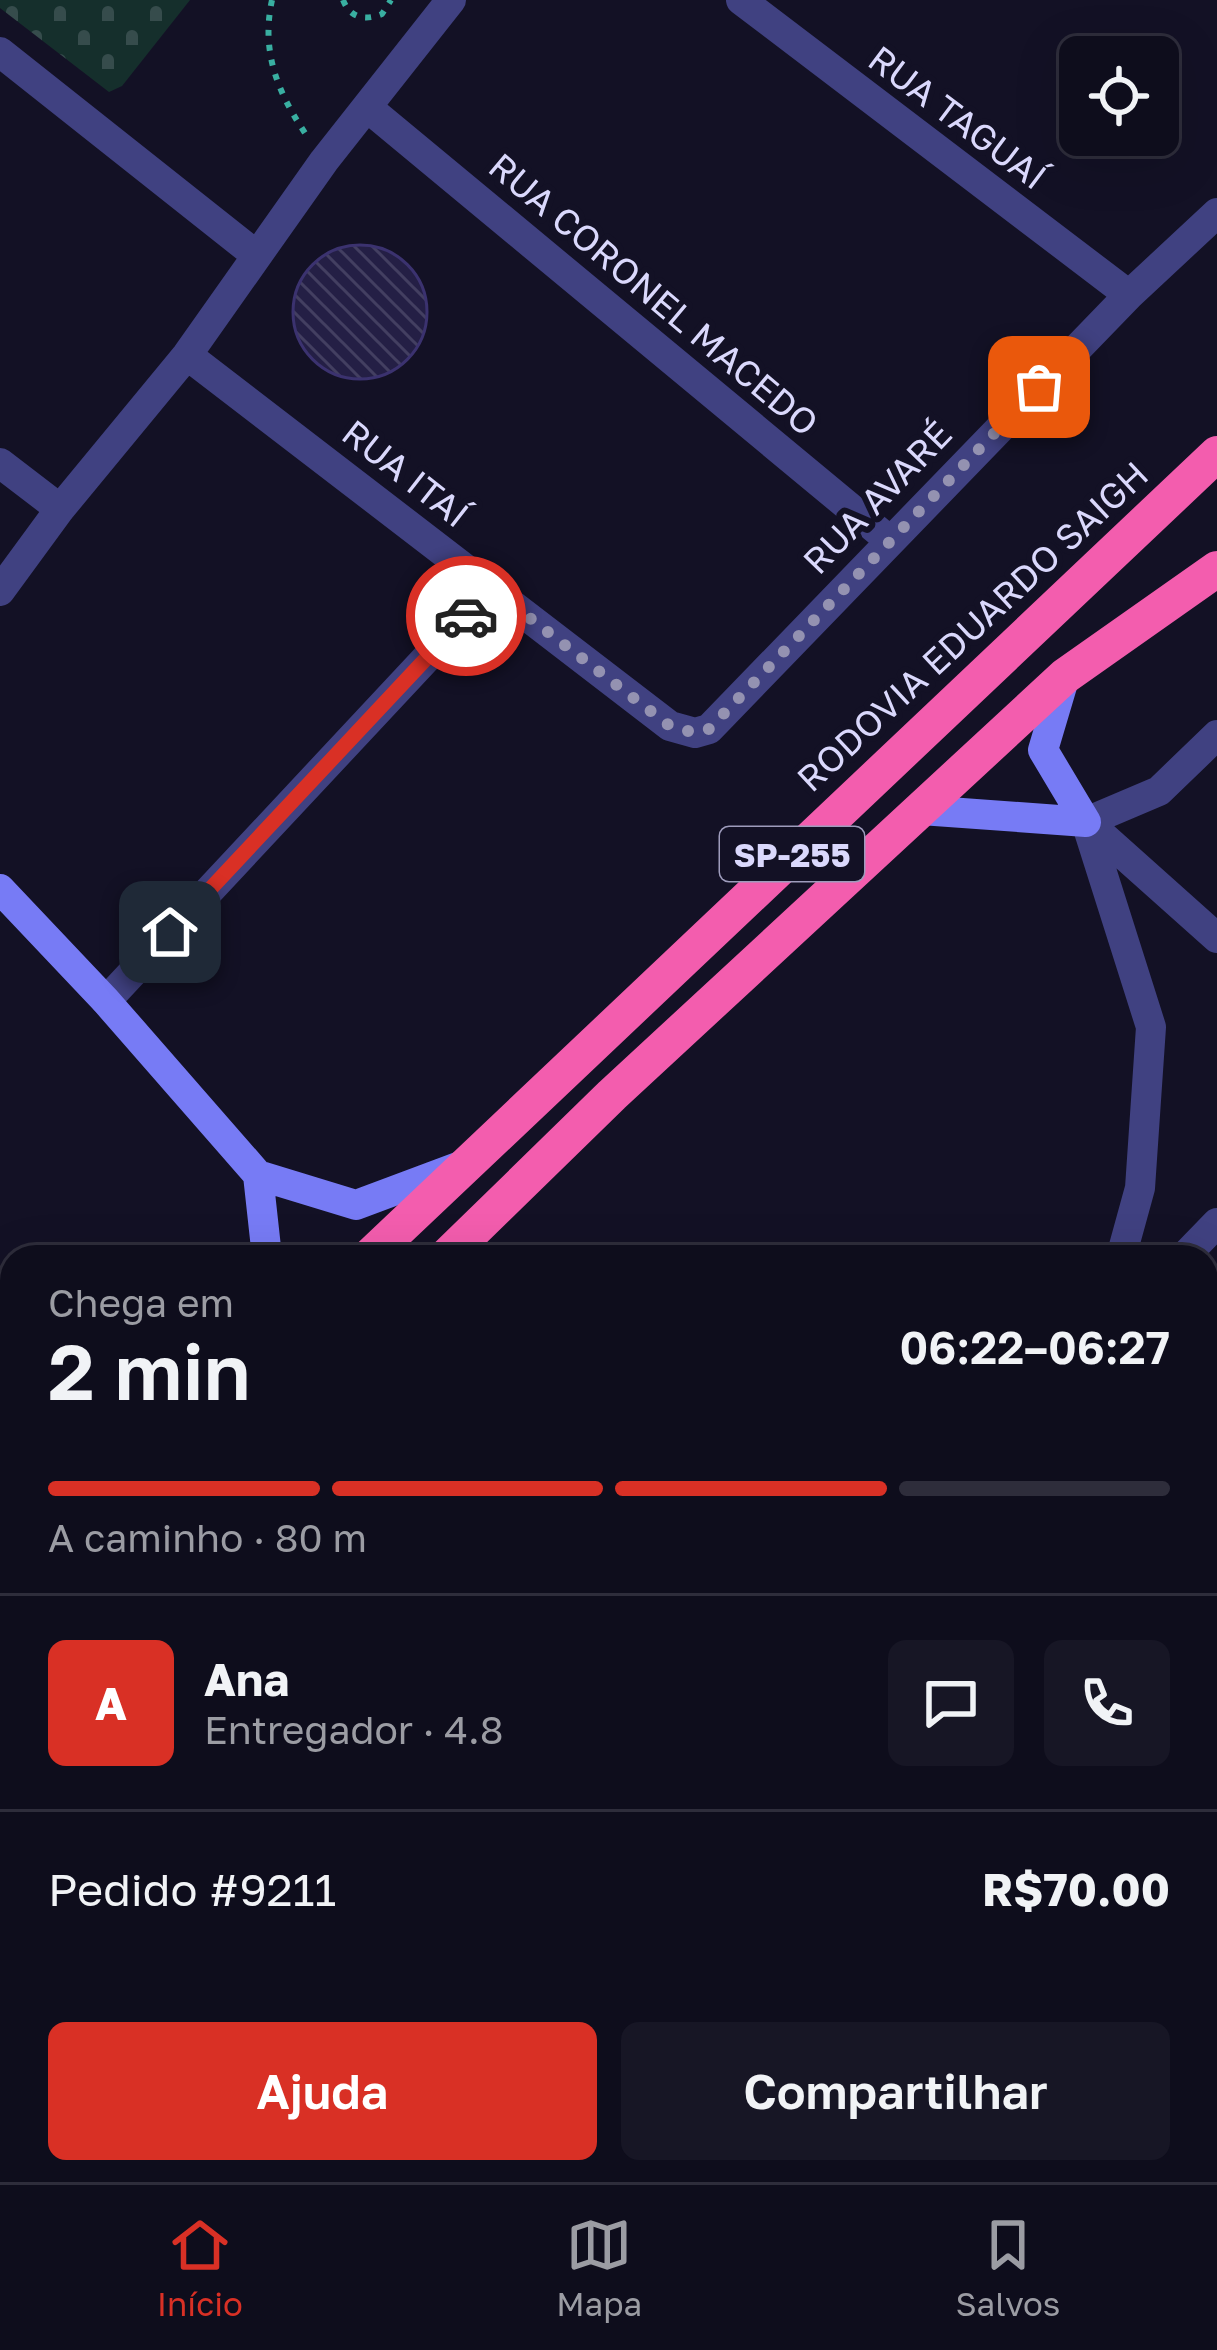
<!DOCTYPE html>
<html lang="pt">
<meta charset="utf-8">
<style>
:root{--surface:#0e0d1c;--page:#171625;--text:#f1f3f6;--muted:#9b9ca3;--line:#2e2d3b;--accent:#d93025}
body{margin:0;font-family:"Golos Text",sans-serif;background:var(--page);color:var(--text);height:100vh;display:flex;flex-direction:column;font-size:45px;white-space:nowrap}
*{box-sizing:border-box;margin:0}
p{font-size:39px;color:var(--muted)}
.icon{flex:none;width:66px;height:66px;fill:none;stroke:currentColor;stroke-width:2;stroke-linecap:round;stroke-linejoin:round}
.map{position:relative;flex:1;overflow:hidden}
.panel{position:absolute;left:0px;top:1245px;width:1218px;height:939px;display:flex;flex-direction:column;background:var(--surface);border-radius:36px 36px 0 0;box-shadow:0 12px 48px #0002,0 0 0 3px var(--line)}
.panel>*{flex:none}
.tools{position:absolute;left:1059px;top:36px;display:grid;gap:24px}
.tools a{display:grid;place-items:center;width:120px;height:120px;border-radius:18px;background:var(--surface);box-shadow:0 12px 48px #0002,0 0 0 3px var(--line);font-size:60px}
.pin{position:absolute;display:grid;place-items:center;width:102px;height:102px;color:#fff;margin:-51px;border-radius:24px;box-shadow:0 6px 18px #0006}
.courier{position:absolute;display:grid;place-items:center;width:120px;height:120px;margin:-60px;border:9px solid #d93025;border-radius:50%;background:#fff;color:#222;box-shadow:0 3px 15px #0007}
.overview em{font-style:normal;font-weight:600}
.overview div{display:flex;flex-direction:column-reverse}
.overview{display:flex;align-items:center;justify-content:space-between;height:204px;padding:0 48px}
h1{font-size:78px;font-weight:600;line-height:90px}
.bar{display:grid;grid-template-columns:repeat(4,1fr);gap:18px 12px;align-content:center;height:144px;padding:0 48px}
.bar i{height:15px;border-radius:9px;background:var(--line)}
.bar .selected{background:var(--accent)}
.bar p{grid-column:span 4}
.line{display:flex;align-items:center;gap:30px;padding:0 48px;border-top:3px solid var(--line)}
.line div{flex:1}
.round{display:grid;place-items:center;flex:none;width:126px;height:126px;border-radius:18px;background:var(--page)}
.cta{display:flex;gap:24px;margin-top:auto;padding:24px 48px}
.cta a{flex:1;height:138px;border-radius:18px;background:var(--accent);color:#fff;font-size:48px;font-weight:600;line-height:138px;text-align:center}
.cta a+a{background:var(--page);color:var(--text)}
.tab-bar{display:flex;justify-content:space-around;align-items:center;height:168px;border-top:3px solid var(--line);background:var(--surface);font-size:33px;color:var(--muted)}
.tab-bar a{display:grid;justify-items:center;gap:6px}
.tab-bar .selected{color:var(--accent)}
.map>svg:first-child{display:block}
</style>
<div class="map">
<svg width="1217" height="2182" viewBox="0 0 1217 2182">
<defs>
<pattern id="cemetery-stones" width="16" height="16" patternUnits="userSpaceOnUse" patternTransform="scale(3)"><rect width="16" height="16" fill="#152f2c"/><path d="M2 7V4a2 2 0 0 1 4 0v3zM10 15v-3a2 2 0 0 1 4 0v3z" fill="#364c4c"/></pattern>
<pattern id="building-back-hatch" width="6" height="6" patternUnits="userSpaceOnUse" patternTransform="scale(3)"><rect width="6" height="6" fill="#241f45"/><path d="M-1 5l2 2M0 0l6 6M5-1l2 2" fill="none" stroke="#433f61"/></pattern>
</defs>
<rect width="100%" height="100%" fill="#131125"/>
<path fill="url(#cemetery-stones)" d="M0 0H190L122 86 109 92 0 8Z"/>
<path fill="url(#building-back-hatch)" stroke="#3b326f" stroke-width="3" d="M293 312a67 67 0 1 1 134 0a67 67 0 1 1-134 0Z"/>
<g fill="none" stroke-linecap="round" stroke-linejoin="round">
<path stroke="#39afa1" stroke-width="6" stroke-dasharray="6 9" stroke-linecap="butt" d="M272 0C261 51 277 91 305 133
M343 0C350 18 365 21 382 14L391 0"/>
<path stroke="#404181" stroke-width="21" d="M0 1452 12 1448
M0 1536 12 1525"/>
<path stroke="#404181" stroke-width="30" d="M741 0 1129 295
M0 52 256 255
M368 108 889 540
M187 355 670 726 695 733 709 729 1129 295 1217 213
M0 463 60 509
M0 591 60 509 187 355 324 161 451 0
M1086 822 1151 1027 1140 1188 1121 1257
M1086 822 1159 791 1217 735
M1087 822 1217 938
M106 1001 492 588
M1184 1257 1217 1223
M1206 1814 1217 1812
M1206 1924 1217 1980
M0 2080 12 2077
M159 2172 161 2182
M493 2172 495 2182
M549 2172 551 2182
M904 2172 906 2182"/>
<path stroke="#777bf5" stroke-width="30" d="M921 810 1086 822 1043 750 1065 676
M0 889 106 1001 258 1175
M267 1257 258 1175 356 1205 463 1165"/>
<path stroke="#f35dae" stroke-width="36" d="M369 1257 1217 454
M446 1257 612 1095 1065 676 1217 569
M0 1600 12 1594
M0 1731 12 1708"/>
</g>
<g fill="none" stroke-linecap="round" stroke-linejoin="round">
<path stroke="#9492b1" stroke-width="12" stroke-dasharray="0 21.6" d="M466 616 492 589 670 726 695 733 709 729 1039 387"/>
<path stroke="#d93025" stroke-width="15" d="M170 932 466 616"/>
</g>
<g text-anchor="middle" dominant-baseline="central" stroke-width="12" stroke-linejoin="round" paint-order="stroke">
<rect fill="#131125" stroke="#9e9cbc" stroke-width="3" x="720" y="827" width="144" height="54" rx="9"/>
<g font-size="33" font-weight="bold" fill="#dad8fc">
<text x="792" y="854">SP-255</text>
</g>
<g font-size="36" fill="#dad8fc" stroke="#131125">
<text transform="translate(958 117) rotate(37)">RUA TAGUAÍ</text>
<text transform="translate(654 294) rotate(40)">RUA CORONEL MACEDO</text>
<text transform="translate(406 473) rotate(38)">RUA ITAÍ</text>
<text transform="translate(877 497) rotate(-46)">RUA AVARÉ</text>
<text transform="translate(972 626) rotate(-43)">RODOVIA EDUARDO SAIGH</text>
</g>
</g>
</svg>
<div class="tools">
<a><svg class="icon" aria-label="locate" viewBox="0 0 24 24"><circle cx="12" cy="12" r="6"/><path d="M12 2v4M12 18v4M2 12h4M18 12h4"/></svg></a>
</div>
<div class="pin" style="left:1039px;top:387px;background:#ea580c"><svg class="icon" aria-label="bag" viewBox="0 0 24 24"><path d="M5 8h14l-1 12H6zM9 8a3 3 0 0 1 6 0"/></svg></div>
<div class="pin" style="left:170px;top:932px;background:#1f2937"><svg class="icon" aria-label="home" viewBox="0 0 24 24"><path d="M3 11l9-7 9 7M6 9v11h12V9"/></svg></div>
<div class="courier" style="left:466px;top:616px"><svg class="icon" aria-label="car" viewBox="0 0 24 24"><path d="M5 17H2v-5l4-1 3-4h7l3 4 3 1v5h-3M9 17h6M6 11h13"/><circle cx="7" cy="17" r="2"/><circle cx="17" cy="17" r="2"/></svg></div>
<section class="panel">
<div class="overview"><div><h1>2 min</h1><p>Chega em</p></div><em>06:22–06:27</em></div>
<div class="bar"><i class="selected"></i><i class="selected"></i><i class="selected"></i><i></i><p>A caminho · 80 m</p></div>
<div class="line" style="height:216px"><b class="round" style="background:var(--accent);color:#fff">A</b><div><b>Ana</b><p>Entregador · 4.8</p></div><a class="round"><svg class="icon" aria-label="chat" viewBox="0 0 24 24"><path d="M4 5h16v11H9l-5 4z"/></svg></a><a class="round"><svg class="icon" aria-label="phone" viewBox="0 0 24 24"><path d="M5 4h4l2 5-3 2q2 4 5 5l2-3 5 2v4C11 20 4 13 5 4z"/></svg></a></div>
<div class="line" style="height:156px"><div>Pedido #9211</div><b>R$70.00</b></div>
<div class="cta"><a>Ajuda</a><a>Compartilhar</a></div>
</section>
</div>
<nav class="tab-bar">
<a class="selected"><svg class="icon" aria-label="home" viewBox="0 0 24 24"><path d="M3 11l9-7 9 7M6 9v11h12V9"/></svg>Início</a>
<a><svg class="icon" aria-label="map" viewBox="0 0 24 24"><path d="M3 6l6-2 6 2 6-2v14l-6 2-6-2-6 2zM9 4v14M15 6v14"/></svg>Mapa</a>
<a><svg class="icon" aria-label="saved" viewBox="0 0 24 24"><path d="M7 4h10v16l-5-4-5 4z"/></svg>Salvos</a>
</nav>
